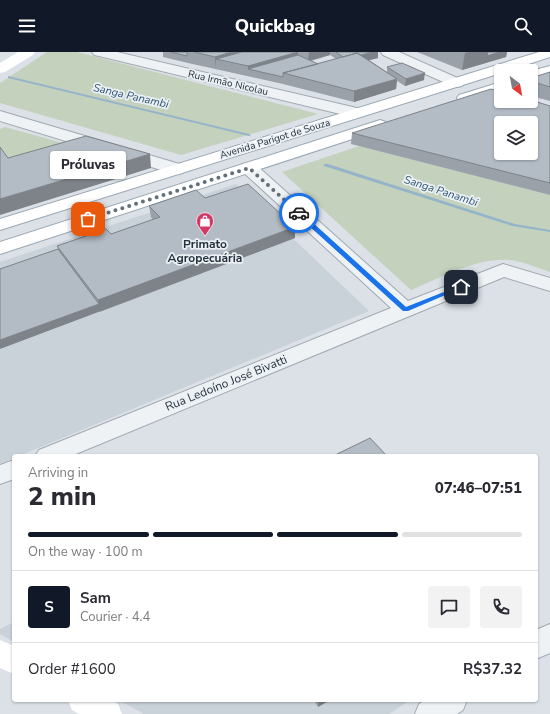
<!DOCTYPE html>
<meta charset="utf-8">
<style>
:root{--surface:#fff;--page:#f2f2f3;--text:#2b2b33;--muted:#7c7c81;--line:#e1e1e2;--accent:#111827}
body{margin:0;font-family:"Nunito Sans",sans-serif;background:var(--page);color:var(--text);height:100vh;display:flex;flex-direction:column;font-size:15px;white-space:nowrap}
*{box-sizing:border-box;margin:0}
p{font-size:13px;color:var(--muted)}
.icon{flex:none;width:22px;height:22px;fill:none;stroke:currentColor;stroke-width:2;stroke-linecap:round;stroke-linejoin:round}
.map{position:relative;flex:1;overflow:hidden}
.details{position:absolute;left:12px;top:402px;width:526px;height:248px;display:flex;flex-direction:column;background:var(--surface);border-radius:4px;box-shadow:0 1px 3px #0004}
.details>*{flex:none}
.needle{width:26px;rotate:148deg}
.buttons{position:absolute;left:494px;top:12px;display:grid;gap:8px}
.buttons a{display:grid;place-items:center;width:44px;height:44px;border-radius:4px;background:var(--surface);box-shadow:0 1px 3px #0004;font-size:20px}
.pin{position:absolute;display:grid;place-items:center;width:34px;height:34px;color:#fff;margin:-17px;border-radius:8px;box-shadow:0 2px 6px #0006}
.courier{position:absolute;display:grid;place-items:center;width:40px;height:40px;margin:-20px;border:3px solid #1a73e8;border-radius:50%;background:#fff;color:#222;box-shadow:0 1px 5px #0007}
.bubble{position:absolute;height:28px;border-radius:4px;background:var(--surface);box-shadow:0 1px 3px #0004;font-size:13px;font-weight:800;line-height:28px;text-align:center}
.head em{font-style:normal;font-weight:800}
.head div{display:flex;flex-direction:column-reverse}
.head{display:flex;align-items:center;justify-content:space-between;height:68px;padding:0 16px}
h1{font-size:26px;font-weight:800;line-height:30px}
.bar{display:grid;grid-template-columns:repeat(4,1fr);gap:6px 4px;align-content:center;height:48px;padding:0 16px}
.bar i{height:5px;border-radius:3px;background:var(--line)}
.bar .active{background:var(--accent)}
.bar p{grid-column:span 4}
.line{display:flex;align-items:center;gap:10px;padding:0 16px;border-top:1px solid var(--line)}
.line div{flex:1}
.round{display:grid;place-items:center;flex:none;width:42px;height:42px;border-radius:4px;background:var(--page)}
header{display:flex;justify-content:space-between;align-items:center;height:52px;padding:0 16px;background:var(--accent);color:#fff;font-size:18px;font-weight:800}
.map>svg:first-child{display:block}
</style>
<header><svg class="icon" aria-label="menu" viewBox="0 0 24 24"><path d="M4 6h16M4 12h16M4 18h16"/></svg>Quickbag<svg class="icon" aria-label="search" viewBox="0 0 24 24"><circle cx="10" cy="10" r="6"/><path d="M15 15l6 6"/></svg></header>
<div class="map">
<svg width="550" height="662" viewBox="0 0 550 662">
<rect width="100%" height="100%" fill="#dbe1e7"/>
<path fill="#c9d1d9" d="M236 132 369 259 19 404H14V406L0 412V210Z
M14 570V590L0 582V577Z
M119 648H410L389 662H144Z"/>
<path fill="#c4d1bc" d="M47 0H77L318 62 181 103 0 51V31Z
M5 75 88 98 12 120 0 104V77Z
M359 94 550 143V220C538 216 524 210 511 208 477 205 442 225 411 238L282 120Z"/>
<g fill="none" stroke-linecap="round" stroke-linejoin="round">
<path fill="#94b5c9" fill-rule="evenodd" d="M8 24 249 82 251 83 249 84 8 26Z
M324 112H328L515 172 550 178V180L512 174 324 114Z"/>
<g stroke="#a1a9b1" stroke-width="2">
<path id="street" d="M92 0H117L357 56 362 58 365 61 362 64 357 66 99 4 94 3Z
M381 0H399L462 28 464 31 462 34 457 35 452 34 383 3Z
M0 59 183 113 185 117 183 121 177 122 171 121 0 69Z
M249 111 255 112 408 249 503 212 550 226V239L504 225 71 404H35L39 398 391 256 243 120 241 116 243 112Z
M14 408V427L0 432V413Z
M550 572V601L536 607V578Z
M425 648H467L463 658 457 662H415L419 652Z"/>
</g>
<g stroke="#9aa7b3" stroke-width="2">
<path id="primary" d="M539 0H550V5L507 19H501V21L0 178V167Z
M550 14V23L531 28V19Z
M501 30V39L464 50 459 49 457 46 459 43Z
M380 68 386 70 388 73 386 76 0 202V190Z"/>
</g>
<use href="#street" fill="#eef2f5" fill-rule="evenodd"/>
<path fill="#fff" fill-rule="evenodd" d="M18 0H35L33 3 5 20 0 21V11Z
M0 588 14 594V622L0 616Z
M68 648H111L118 652 122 662H79L72 658Z"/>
<use href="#primary" fill="#fff" fill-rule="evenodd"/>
</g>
<path fill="#9aa1a9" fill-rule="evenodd" d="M163 0H378V6L369 8 387 20V15L424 28 405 34 397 29 396 37 354 50 283 32 188 11 163 5ZM330 3 336 7 318 12 311 9Z
M417 0H507L506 5 462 18Z
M550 20V49L531 44V26Z
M550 54V143L351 92 352 81Z
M205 146 295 186 100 260 58 197 57 194 111 182 153 168 151 165 149 154Z
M314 648H330L318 655Z"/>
<path fill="#7d8389" d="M232 0H277L216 7V18L215 5Z
M298 0V10L248 17V14Z
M309 0H330V3L308 9Z
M373 0H378V6L346 14V7Z
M468 0H507L506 5 462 18 465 1Z
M425 21 424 28 405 34 406 27Z
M397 27 396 37 354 50V39Z
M150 102 151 116 0 163V147Z
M295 175V186L0 297V288L99 252 98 248Z
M319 648H330L318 655Z"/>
<path fill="#b3bbc4" stroke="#7d8389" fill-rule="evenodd" d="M171 0H187V4Z
M194 0H232L215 5Z
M242 0H298L248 14 216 7Z
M336 0H373L361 3 357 1 343 5Z
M488 0H500L487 4Z
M357 1 397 27 354 39 283 21Z
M298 3 318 12 283 21V25L248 17Z
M402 11 425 21 406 27 387 15Z
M550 20V35L531 29V26Z
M491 37 501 40V49H531V48L550 54V131L352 81ZM501 71H531V101H501Z
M86 84 150 102 0 147V95L8 106Z
M248 132 295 175 98 248 57 194 106 177 111 182 160 165 149 154 196 138 205 146Z
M58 197 99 252 0 288V217Z
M370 386 387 404H333Z"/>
<path fill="#1a73e8" d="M297 160H301L406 255 459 234 464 235 408 259H403L297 163Z"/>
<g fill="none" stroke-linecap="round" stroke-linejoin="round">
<path stroke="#656f78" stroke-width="4" stroke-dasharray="0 7.2" d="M88 167 249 116 299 161"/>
</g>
<defs>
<g id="shop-pin" transform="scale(0.9)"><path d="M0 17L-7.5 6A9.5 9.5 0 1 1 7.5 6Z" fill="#d43865" stroke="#ebf0f4"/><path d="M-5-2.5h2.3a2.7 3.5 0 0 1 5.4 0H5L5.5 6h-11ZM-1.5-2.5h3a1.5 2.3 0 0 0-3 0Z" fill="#fff"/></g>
</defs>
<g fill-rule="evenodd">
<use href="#shop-pin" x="205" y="169"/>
</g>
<g text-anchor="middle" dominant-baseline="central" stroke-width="3.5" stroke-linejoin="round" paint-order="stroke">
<g font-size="10" fill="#25313d" stroke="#ebf0f4">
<text transform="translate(228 31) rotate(13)">Rua Irmão Nicolau</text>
<text transform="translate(275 87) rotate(-17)">Avenida Parigot de Souza</text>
</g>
<g font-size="11" font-style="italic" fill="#2d5673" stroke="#ebf0f4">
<text transform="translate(131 44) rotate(13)">Sanga Panambi</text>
<text transform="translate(441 139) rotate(18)">Sanga Panambi</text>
</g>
<g font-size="12" font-weight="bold" fill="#25313d" stroke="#ebf0f4">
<text x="205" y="192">Primato<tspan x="205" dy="14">Agropecuária</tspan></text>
</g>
<g font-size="12" fill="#25313d" stroke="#ebf0f4">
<text transform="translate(226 331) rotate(-22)">Rua Ledoíno José Bivatti</text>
</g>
</g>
</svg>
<div class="buttons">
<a><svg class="needle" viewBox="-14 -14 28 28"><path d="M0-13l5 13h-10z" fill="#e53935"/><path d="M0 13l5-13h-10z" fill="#7c7c81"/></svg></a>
<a><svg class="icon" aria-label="layers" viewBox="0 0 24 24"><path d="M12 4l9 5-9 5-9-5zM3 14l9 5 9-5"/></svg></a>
</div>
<div class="pin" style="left:88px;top:167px;background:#ea580c"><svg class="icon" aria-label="bag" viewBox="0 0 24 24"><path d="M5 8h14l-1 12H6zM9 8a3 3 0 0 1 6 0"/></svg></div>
<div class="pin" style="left:461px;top:235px;background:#1f2937"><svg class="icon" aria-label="home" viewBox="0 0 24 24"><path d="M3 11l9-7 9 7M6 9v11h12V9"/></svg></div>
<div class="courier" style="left:299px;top:161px"><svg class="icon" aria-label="car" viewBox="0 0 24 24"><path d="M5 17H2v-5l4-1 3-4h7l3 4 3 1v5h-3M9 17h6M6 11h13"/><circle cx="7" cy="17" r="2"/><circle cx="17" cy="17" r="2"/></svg></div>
<div class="bubble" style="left:50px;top:99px;width:76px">Próluvas</div>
<section class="details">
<div class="head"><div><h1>2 min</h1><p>Arriving in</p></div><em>07:46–07:51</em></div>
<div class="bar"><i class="active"></i><i class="active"></i><i class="active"></i><i></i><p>On the way · 100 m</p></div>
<div class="line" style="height:72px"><b class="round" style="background:var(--accent);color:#fff">S</b><div><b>Sam</b><p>Courier · 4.4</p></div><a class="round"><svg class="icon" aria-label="chat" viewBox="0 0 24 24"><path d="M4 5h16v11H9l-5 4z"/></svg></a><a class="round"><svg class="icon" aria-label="phone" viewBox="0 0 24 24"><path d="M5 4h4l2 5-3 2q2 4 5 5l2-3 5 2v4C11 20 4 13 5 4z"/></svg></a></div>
<div class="line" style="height:52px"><div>Order #1600</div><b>R$37.32</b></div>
</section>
</div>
